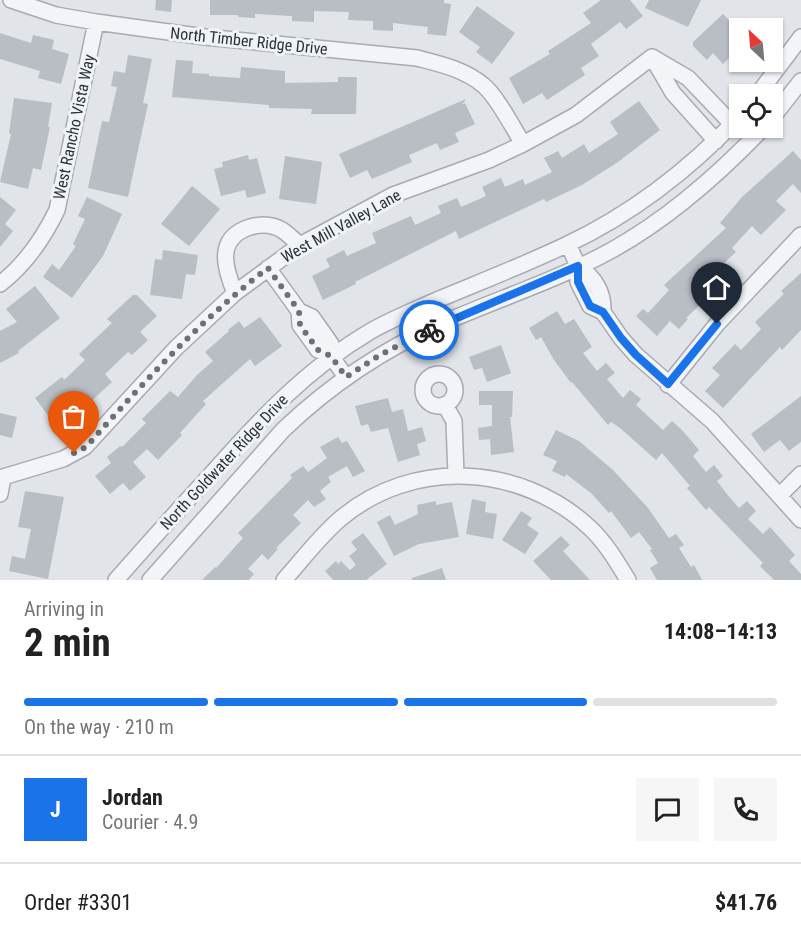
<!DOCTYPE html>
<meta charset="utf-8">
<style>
:root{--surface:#fff;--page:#f6f6f6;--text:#222;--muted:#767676;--line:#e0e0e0;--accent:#1a73e8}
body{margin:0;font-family:"Roboto Condensed",sans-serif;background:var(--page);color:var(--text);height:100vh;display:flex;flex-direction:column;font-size:22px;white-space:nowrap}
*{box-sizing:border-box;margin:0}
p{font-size:20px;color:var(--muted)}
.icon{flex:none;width:33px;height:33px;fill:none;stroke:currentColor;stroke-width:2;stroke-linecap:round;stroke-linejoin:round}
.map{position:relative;height:580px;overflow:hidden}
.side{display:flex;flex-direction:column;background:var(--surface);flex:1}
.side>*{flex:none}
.needle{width:39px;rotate:334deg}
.tools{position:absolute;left:729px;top:18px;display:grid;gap:12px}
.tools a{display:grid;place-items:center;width:54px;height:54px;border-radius:0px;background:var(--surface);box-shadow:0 2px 4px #0004;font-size:30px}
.pin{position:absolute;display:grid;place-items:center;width:51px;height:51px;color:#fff;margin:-62px -26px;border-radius:50% 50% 50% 0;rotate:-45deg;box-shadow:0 0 6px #0007}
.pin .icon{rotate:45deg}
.courier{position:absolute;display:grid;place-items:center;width:60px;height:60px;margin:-30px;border:4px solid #1a73e8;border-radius:50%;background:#fff;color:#222;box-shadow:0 2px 8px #0007}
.overview em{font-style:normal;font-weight:700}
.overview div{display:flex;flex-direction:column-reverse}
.overview{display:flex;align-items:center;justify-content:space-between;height:102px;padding:0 24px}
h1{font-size:39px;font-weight:700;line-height:45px}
.bar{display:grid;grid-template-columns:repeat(4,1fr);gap:9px 6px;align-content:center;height:72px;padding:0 24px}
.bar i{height:8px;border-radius:4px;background:var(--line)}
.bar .active{background:var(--accent)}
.bar p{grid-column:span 4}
.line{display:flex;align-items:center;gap:15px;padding:0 24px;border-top:2px solid var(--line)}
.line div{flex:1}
.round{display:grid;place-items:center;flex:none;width:63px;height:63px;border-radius:0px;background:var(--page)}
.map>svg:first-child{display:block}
</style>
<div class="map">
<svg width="801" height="580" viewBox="0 0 801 580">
<rect width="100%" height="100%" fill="#e1e4e8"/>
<path fill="#b9bdc4" d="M156 0H172L171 12 155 10Z
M210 0H444V3L451 4 446 36 427 34 428 27 393 23V31L373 30V21L348 20 349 12 314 11V22L292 21V16L255 14V18L238 17V15H210Z
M601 0H630L643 16 626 29 620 22 591 44 599 56 581 68 585 75 547 100 542 93 523 104 509 78 550 54 548 51 591 23 583 13Z
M649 0H701L688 27 645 8Z
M477 6 515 33 492 64 476 52 480 47 459 32Z
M723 14 740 31V48L723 64 713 53 707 60 693 46V42Z
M0 33 31 43 33 35 54 40 52 49 69 54 61 84 38 78 40 71 0 59Z
M128 55 152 59 143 103 148 104 128 197 88 188 102 121 109 122 117 87 111 86 114 71 125 73Z
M176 60 193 61 192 73 209 74V76L240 78 241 67 285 71V83L338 82V77H357L356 114H311L312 109 269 108V105L172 97Z
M14 98 52 103 48 127H50L41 170 33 168 28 189 0 182 11 134 9 133Z
M466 99 462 105 465 103 475 124 455 133 459 142 440 150 437 143 409 155 412 162 372 179 367 170 350 178 339 154Z
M639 101 660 130 618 162 582 185 546 202 544 199 459 239 456 231 355 282 356 284 323 300 312 276 330 267 326 259 344 250 347 256 376 243 372 233 411 216 415 225 441 213 438 206 457 198 461 207 486 196 482 187 501 178 505 187 523 179 525 185 552 172 544 158 558 151 562 158 584 144 589 153 618 134 610 122Z
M793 151 801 160V193L793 184 776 201 786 210 761 235 752 226 732 248 736 252 723 264 731 272 719 282 716 278 697 296 703 302 686 318 688 319 679 329 670 321 657 336 636 316 643 309 648 313 669 290 664 285 726 228 720 223 742 197Z
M248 155 249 160 257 158 266 193 247 198 245 190 221 196 214 169 223 167 222 162Z
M285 156 322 162 316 204 279 199Z
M192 186 220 209 189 246 161 224Z
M0 197 16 210 5 224 13 231 0 247Z
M87 197 122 214 103 256 72 298 43 277 52 264 59 270 76 246 73 244 85 219 78 216Z
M163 250 198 255 195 275 186 274 182 299 150 295 155 259 162 260Z
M801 273V330L782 350 780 347 723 408 705 391 720 375 712 368 735 344 741 350 761 329 755 322 784 294 781 291Z
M35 286 60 318 18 351 19 353 0 363V331L17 322 6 309Z
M133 295H137L157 316 140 332 148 340 132 355 128 352 105 374 112 382 85 407 86 408 74 418 67 409 52 421 35 398 62 377 64 380 85 360 79 354 112 323 107 319Z
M557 311 565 324 574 319 592 347 583 353 597 371 606 363 615 373 607 379 623 398 630 390 641 399 636 405 663 430 672 421 682 430 699 450 693 456 706 472 714 465 723 476 717 481 726 493 739 508 747 501 756 511 748 519 763 534 770 527 779 537 795 555 789 561 801 574V580H774L760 566 763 563 709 507 706 510 687 488 690 486 662 453 656 460 620 428 611 422 608 425 572 382 571 383 554 360 541 337 536 340 529 328Z
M260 317 282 346 255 366 250 359 203 401 206 404 180 433 182 435 158 460 147 449 133 462 146 477 130 491 123 483 110 494 95 476 111 463 107 457 120 446 122 447 146 423 142 419 170 391 178 397 197 375 213 361 205 352 229 331 228 330 239 321 244 328Z
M501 345 511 373 487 382 482 368 474 370 469 357Z
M479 391H513L512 417H510L514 452 491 455 490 439 479 440 478 428 492 426V405H479Z
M801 396V442L789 451 780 440 764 452 751 434Z
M388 398 392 412 403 409 408 431 422 427 426 441 417 444 420 455 398 462 388 428 371 432 368 424 361 426 355 406Z
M0 413 17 417 12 438 0 435Z
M556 430 579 441 613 470 648 508 669 538 676 534 684 545 679 548 691 567 694 565 702 580H657L650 568 658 563 650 550 652 549 639 532 631 538 611 511 609 513 592 494 566 474 565 477 552 471 557 461 543 455Z
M338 437 342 443 347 441 365 471 353 477 347 466 328 477 331 482 320 491 326 499 314 507 308 500 293 515 301 523 276 548 278 549 268 560 262 554 248 569 254 574 249 580H202L215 567 216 568 243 538 238 533 292 478 290 475 303 466 308 472 327 458 320 447Z
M25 491 64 497 48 579 9 571 12 556 25 559 31 529 18 527Z
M472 499 486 502 485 512 497 514 493 539 466 534Z
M436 501V505L452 502 459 537 419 544 394 556 377 522 390 515 395 525 418 514 417 505Z
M521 511 532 518 527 525 539 533 525 554 502 540Z
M363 533 387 564 366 580H333L325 571 336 561 338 564 341 561 350 570 356 565 349 556 357 550 351 542Z
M561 536 570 545 563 551 590 580H551L533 561Z
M442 568 446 580H412V578Z"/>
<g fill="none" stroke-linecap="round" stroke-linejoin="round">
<g stroke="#a7abb1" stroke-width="18">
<path id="minor" d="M11 0 56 15 96 22 205 37 417 58C440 64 464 69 483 85 497 96 513 128 523 144
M652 57 673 93 716 141
M652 57 688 78 732 124
M758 94 801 37
M772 118 801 81
M568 244 578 266V282L590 306 603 312 621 338 636 355 712 421 801 520
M578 266C594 277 604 291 603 312
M268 268 299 311 300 325 318 350 331 356 346 377
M0 284C26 264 43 239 57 210L96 22
M235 293C224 267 216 238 250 227 261 224 272 224 282 230 288 234 294 240 300 245
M299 311 312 317 331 344V356
M423 390a16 16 0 1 1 32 0a16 16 0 1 1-32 0Z
M668 385 717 324 801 235
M445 405 454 421 456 475
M3 477 63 459 85 447 176 348 235 293 300 245 393 195 489 160 523 144 576 115 652 57
M0 494 3 477
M779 496 801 474
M116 580C146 546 176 512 207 479 256 423 306 369 371 331 392 319 415 310 437 300 480 282 524 265 566 245 632 214 690 169 740 116
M150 580 283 430C329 386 382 350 441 324 497 299 558 280 612 250 668 219 719 174 763 128
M284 580C302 560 319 537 340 519 413 457 522 464 590 528 606 543 617 562 628 580"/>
</g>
<use href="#minor" stroke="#f3f4f7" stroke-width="15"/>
</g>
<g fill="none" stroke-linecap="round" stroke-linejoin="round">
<path stroke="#6b7079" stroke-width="6" stroke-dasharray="0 10.8" d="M74 453 86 447C143 383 200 320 268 268L299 311 300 325 318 350 331 356 346 377 380 355 429 330"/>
<path stroke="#1a73e8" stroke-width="8" d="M429 330 578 266V282L590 306 603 312 621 338 636 355 668 384 717 324"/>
</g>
<g text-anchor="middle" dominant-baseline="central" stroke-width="6" stroke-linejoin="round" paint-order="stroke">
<g font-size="16" fill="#2b323d" stroke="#f0f3f6">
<text transform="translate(249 41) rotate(6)">North Timber Ridge Drive</text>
<text transform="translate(74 127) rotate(-78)">West Rancho Vista Way</text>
<text transform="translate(341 226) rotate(-29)">West Mill Valley Lane</text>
<text transform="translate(224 462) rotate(-47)">North Goldwater Ridge Drive</text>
</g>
</g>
</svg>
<div class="tools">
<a><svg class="needle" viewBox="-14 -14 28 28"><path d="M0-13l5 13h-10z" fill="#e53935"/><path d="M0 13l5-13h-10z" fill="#767676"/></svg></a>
<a><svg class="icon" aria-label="locate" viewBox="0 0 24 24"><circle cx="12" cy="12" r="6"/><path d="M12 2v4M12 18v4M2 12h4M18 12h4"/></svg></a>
</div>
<div class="pin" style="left:74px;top:453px;background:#ea580c"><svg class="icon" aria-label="bag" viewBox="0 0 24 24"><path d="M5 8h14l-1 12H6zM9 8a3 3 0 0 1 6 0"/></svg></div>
<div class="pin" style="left:717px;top:324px;background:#1f2937"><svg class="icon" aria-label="home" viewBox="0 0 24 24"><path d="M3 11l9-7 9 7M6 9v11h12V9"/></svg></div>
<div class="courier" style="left:429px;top:330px"><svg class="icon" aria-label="bike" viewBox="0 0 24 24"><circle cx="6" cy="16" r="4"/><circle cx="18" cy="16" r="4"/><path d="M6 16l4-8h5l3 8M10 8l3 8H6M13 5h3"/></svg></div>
</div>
<section class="side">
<div class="overview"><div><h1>2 min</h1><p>Arriving in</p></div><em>14:08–14:13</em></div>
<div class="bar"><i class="active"></i><i class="active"></i><i class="active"></i><i></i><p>On the way · 210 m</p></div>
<div class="line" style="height:108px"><b class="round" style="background:var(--accent);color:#fff">J</b><div><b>Jordan</b><p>Courier · 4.9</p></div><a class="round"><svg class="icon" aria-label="chat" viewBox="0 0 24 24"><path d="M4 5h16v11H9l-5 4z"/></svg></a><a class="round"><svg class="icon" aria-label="phone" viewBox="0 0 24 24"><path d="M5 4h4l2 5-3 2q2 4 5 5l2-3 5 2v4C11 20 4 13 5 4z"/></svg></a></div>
<div class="line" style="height:78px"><div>Order #3301</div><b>$41.76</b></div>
</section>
